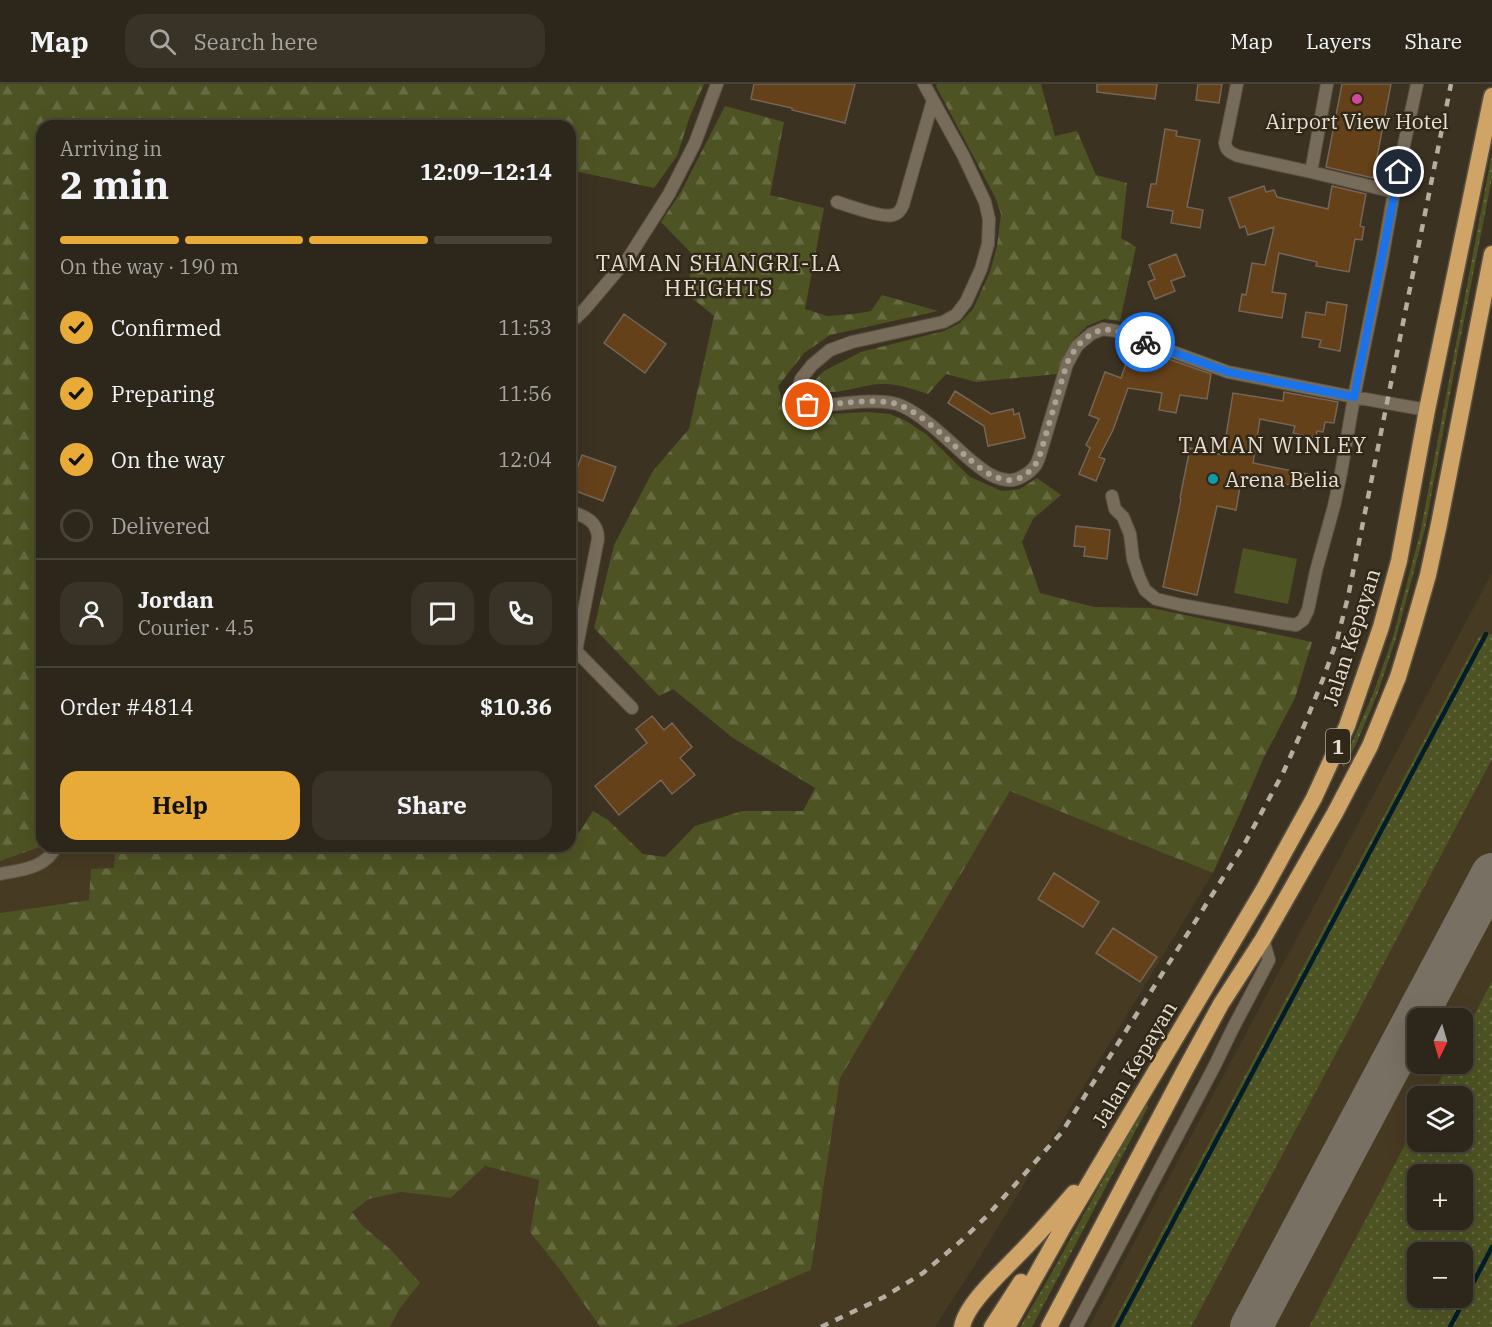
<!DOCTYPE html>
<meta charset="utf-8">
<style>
:root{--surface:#2d261a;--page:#393227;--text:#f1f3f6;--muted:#a7a5a2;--line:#484339;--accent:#e9ab38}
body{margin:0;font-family:"IBM Plex Serif",serif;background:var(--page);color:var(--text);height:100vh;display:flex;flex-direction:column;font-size:22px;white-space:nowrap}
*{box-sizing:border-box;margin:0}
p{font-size:20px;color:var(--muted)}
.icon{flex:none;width:33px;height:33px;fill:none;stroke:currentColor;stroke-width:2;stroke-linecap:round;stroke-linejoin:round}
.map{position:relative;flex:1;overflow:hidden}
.panel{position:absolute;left:36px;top:36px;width:540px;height:732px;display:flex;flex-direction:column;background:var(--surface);border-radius:18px;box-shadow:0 6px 24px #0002,0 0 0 2px var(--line)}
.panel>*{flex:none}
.needle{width:39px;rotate:185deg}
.controls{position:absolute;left:1407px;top:924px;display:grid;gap:12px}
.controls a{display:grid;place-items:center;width:66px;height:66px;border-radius:12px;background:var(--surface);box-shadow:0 6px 24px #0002,0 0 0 2px var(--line);font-size:30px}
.pin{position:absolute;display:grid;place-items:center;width:51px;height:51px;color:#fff;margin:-26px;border:3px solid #fff;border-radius:50%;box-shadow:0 2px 6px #0007}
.courier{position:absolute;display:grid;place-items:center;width:60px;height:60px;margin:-30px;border:4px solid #1a73e8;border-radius:50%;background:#fff;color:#222;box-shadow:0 2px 8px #0007}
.summary em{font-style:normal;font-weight:800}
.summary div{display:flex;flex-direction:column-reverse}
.summary{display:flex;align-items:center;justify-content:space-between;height:102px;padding:0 24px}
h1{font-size:39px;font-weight:800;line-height:45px}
.bar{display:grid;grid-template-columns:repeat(4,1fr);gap:9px 6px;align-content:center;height:72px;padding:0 24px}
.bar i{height:8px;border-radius:4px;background:var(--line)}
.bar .current{background:var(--accent)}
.bar p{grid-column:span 4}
.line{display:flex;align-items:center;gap:15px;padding:0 24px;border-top:2px solid var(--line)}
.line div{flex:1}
.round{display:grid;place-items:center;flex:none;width:63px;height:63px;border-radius:18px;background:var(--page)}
ol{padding:0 24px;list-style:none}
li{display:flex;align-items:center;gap:18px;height:66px}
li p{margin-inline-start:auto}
li .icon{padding:6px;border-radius:50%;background:var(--accent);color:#111;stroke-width:4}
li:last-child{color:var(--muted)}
li i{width:33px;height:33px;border:3px solid var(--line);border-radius:50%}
.primary-button{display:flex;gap:12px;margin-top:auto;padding:12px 24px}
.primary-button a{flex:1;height:69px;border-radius:18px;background:var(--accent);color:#111;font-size:24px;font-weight:800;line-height:69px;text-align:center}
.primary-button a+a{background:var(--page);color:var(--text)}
header{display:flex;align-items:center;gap:36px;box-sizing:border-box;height:84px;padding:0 30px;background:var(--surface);border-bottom:2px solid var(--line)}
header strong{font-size:28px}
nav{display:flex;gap:33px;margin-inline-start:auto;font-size:21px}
.search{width:420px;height:54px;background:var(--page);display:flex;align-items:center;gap:15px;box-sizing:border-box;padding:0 21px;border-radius:18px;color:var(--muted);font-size:22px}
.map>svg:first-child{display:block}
</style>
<header>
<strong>Map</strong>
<div class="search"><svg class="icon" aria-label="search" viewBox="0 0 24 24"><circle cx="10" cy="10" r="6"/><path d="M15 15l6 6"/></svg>Search here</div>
<nav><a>Map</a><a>Layers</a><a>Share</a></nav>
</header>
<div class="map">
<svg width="1492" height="1243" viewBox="0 0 1492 1243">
<defs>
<pattern id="grass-dots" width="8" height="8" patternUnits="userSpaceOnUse" patternTransform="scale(1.5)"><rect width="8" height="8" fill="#4e5323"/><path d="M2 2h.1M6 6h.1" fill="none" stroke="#676b42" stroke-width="1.8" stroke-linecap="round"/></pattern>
<pattern id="forest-firs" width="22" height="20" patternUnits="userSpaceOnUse" patternTransform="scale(1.5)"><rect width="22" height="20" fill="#4e5323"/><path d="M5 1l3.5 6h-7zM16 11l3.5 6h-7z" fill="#676b42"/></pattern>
</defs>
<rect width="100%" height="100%" fill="#3c3222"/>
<path fill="#473a23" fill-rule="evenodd" d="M1492 489V1243H1089ZM1418 934H1462V980H1418ZM1418 1012H1462V1058H1418ZM1418 1090H1462V1136H1418ZM1418 1168H1462V1214H1418Z
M1010 706 1213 789 975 1181 935 1243H674L714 1228 811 1186 840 994Z
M43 762H115L114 784 91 786 89 816 0 829V777Z
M485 1082 539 1096 530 1148 561 1187 600 1243H390L400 1224 391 1166 363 1142 352 1128 369 1115 401 1108 451 1114Z"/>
<path fill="url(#grass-dots)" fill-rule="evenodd" d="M1492 69V94L1458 267 1425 445 1410 502 1396 554 1377 611 1357 658 1344 683 1342 681 1373 610 1393 553 1421 445Z
M1486 550H1492V675L1191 1243H1111L1479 553Z
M1492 897V1243H1309L1417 1038 1418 1058H1462V1012H1431L1449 980H1462L1463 953ZM1418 1090H1462V1136H1418ZM1418 1168H1462V1214H1418Z
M1145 1019 1147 1020 1148 1023 1032 1243H1020L1051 1190Z"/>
<path fill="url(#forest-firs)" d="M0 0H704L690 32 677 72 654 104 570 86V42H42V762H43L0 777Z
M937 0H1041L1055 52 1077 47 1096 91 1127 99 1121 154 1136 163 1120 237 1104 235 1087 242 1072 257 1064 272 1057 290 976 298 946 290 928 310C913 305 897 299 881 300 862 300 830 315 814 304V297L824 287 861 268 944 247 960 239 973 225 990 188 997 162 1001 130 995 113 936 2Z
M725 22 784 38 770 111 824 124 805 225 827 232 853 230 871 227 882 211 938 227 830 251 804 269 778 302 783 319 800 329 816 331 868 328 890 330 906 337 926 350 970 393 1002 407 1020 405 1037 394 1061 411 1033 435 1022 458 1040 509 1094 523 1152 524 1312 558 1295 614 1264 673 1241 727 1213 789 1010 707 840 994 811 1186 714 1228 674 1243H600L561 1187 530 1148 539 1096 485 1082 451 1114 401 1108 369 1115 352 1128 363 1142 391 1166 420 1199 400 1224 390 1243H0V829L89 816 91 785 114 784 115 762H570V746L579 749 593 727 608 736 643 770 665 773 695 742 742 727H803L815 704 733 654 673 605 659 612 594 544 614 461 653 387 689 345 714 232 687 210 693 171 661 138 681 108Z"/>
<path fill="#4e5323" d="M1243 464 1297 475 1288 520 1234 509Z"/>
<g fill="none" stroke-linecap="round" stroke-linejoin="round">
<path stroke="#001d29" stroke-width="4.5" d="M1117 1243 1486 550
M1450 1243 1492 1163"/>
<path stroke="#787062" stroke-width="42" d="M1251 1243 1492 790"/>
</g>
<path fill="#65411a" stroke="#756556" stroke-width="1.5" d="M754 0H855L845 39 792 26V24L751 15Z
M1097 0H1157L1155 15 1097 8Z
M1198 0H1222L1219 19 1196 16Z
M1342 0H1391L1373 94 1326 83Z
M1165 45 1177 47 1176 52 1200 56 1187 123 1203 126 1200 144 1171 139 1173 127 1147 123 1151 100H1156Z
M1264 102 1266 108 1274 106 1277 113 1328 125 1332 102 1366 110 1360 142 1364 143 1362 156 1355 155 1349 188 1316 182 1317 178 1279 169 1272 208 1286 210 1282 234 1239 227 1242 210 1246 211 1252 179 1265 181 1274 143 1248 151 1245 142 1240 144 1229 114Z
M1176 170 1185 192 1171 197 1175 207 1155 215 1148 198 1155 195 1149 181Z
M1327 218 1347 221 1340 267 1319 263 1321 256 1302 253 1306 228 1325 231Z
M624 230 666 260 645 289 604 259Z
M1132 262 1211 290 1207 315 1180 311 1176 329 1159 326 1162 309 1128 304 1113 346 1099 373 1105 375 1096 397 1079 390 1090 364 1086 361 1099 335 1089 331 1105 288 1121 294Z
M955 307 991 330 1013 325 1014 331 1019 329 1025 354 988 362 984 342 948 319Z
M1284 308 1338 318 1334 339 1325 338 1323 348 1317 347 1316 354 1293 349 1295 342 1260 335 1253 379 1308 390 1305 404 1242 391 1236 426 1217 422 1197 511 1163 503 1181 415 1180 414 1190 364 1223 371 1233 309 1283 317Z
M582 371 616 383 603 417 570 405Z
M1076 442 1110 446 1107 475 1084 472 1085 463 1074 462Z
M652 632 664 646 672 639 692 663 680 674 695 691 672 710 661 696 619 731 595 702 647 659 636 645Z
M1054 789 1099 818 1083 843 1038 815Z
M1113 844 1157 873 1140 898 1096 869Z"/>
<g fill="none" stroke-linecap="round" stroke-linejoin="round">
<g stroke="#595143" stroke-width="14">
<path id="minor" d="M924 0 963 71 985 118 989 135 988 160 981 185 966 218 956 231 943 238 852 258 830 266 812 281 801 295 797 309C803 320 807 321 819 322 840 320 884 313 902 322 924 332 949 357 968 374 980 384 991 394 1007 396 1016 398 1030 389 1035 382 1037 380 1038 376 1039 374L1067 280 1077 262 1091 250 1103 245 1116 247 1228 288 1354 313 1427 326
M1237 0 1225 59C1226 67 1231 69 1238 72L1311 88 1394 108
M1311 88 1327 0
M837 118C849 122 883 134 893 131 898 130 901 126 903 121L933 16
M570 239 584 226 629 173 669 110 695 59 717 0
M1112 412 1115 425 1123 433 1130 450 1133 475 1139 493 1145 506 1156 515 1181 521 1282 539 1296 541 1303 536 1308 526 1316 487 1334 422 1341 389 1354 313 1382 176 1394 108 1417 0
M570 427C586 433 598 437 598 455L576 567H570
M576 567 632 624
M0 790C21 786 47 784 56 762
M1076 1243 1214 983 1233 944 1269 876 1263 855"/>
</g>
<g stroke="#595143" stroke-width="19">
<path id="trunk" d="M962 1243C966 1220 1002 1188 1018 1171 1038 1151 1056 1130 1074 1109
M992 1243 1021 1198
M1007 1243 1062 1145 1264 805 1314 714 1347 642 1381 543 1399 477 1427 326 1492 12
M1049 1243 1185 986 1221 920 1263 855 1335 729 1370 662 1398 593 1412 547 1428 491 1439 440 1492 170"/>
</g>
<use href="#minor" stroke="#776c5a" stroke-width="12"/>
<use href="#trunk" stroke="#d0a366" stroke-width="16"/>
<path stroke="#b5aea2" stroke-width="4.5" stroke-dasharray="8 8" stroke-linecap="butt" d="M821 1243 884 1213 923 1189 961 1157 987 1132 1062 1048 1245 759 1283 689 1304 642 1323 595 1337 556 1348 513 1451 0"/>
</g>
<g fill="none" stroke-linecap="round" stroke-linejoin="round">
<path stroke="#aaa296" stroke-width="6" stroke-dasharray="0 10.8" d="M808 321 819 322C840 319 884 313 902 322 924 332 949 357 968 374 980 384 991 394 1007 396 1021 398 1034 385 1039 374L1067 279 1077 262 1091 250 1103 245 1116 247 1145 258"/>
<path stroke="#1a73e8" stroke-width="8" d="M1145 258 1228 288 1354 313 1399 88"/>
</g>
<circle fill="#d1479c" stroke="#322818" stroke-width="2" cx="1357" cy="15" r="6"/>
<circle fill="#0f9aa8" stroke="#322818" stroke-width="2" cx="1213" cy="395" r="6"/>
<g text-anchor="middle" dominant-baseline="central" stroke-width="5" stroke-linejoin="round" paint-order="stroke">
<rect fill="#322818" stroke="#afa89c" stroke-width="1.5" x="1326" y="645" width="24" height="34" rx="4.5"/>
<g font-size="20" font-weight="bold" fill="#e5dfd5">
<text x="1338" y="662">1</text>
</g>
<g font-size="21" fill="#e5dfd5" stroke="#322818">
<text x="1357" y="37">Airport View Hotel</text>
<text x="1225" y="395" text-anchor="start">Arena Belia</text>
</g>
<g font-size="21" fill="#e5dfd5" stroke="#322818">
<text transform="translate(1351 553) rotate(-72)">Jalan Kepayan</text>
<text transform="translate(1134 980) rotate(-59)">Jalan Kepayan</text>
</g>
<g font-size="22" letter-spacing="1.5" fill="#e5dfd5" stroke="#322818">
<text x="719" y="178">TAMAN SHANGRI-LA<tspan x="719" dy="25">HEIGHTS</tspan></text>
<text x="1273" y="360">TAMAN WINLEY</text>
</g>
</g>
</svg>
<div class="controls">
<a><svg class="needle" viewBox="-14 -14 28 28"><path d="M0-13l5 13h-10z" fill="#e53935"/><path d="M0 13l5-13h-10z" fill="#a7a5a2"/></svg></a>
<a><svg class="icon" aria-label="layers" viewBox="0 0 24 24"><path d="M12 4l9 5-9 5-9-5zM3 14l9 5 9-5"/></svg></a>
<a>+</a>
<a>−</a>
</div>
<div class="pin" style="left:808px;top:321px;background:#ea580c"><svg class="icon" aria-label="bag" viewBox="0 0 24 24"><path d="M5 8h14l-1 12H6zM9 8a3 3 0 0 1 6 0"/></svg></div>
<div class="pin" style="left:1399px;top:88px;background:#1f2937"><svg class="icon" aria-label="home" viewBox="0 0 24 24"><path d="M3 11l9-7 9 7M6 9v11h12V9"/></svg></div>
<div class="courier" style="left:1145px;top:258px"><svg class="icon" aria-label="bike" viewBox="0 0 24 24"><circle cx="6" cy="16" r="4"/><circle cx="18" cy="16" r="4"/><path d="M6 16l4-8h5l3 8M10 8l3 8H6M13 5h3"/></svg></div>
<section class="panel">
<div class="summary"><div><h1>2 min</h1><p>Arriving in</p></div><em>12:09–12:14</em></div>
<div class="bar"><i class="current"></i><i class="current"></i><i class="current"></i><i></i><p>On the way · 190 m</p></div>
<ol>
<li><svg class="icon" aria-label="check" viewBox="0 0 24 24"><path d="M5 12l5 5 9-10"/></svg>Confirmed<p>11:53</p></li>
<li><svg class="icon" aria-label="check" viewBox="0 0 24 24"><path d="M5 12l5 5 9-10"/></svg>Preparing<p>11:56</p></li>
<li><svg class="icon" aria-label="check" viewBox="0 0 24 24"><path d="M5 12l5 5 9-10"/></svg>On the way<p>12:04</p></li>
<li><i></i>Delivered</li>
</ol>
<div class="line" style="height:108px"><a class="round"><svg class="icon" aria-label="person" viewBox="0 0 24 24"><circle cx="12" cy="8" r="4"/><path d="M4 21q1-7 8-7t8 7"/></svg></a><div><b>Jordan</b><p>Courier · 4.5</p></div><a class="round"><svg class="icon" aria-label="chat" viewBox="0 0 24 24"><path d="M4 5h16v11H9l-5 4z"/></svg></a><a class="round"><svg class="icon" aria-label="phone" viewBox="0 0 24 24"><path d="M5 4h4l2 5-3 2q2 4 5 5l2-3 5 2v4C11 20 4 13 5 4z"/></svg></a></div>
<div class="line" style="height:78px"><div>Order #4814</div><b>$10.36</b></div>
<div class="primary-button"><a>Help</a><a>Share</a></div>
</section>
</div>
